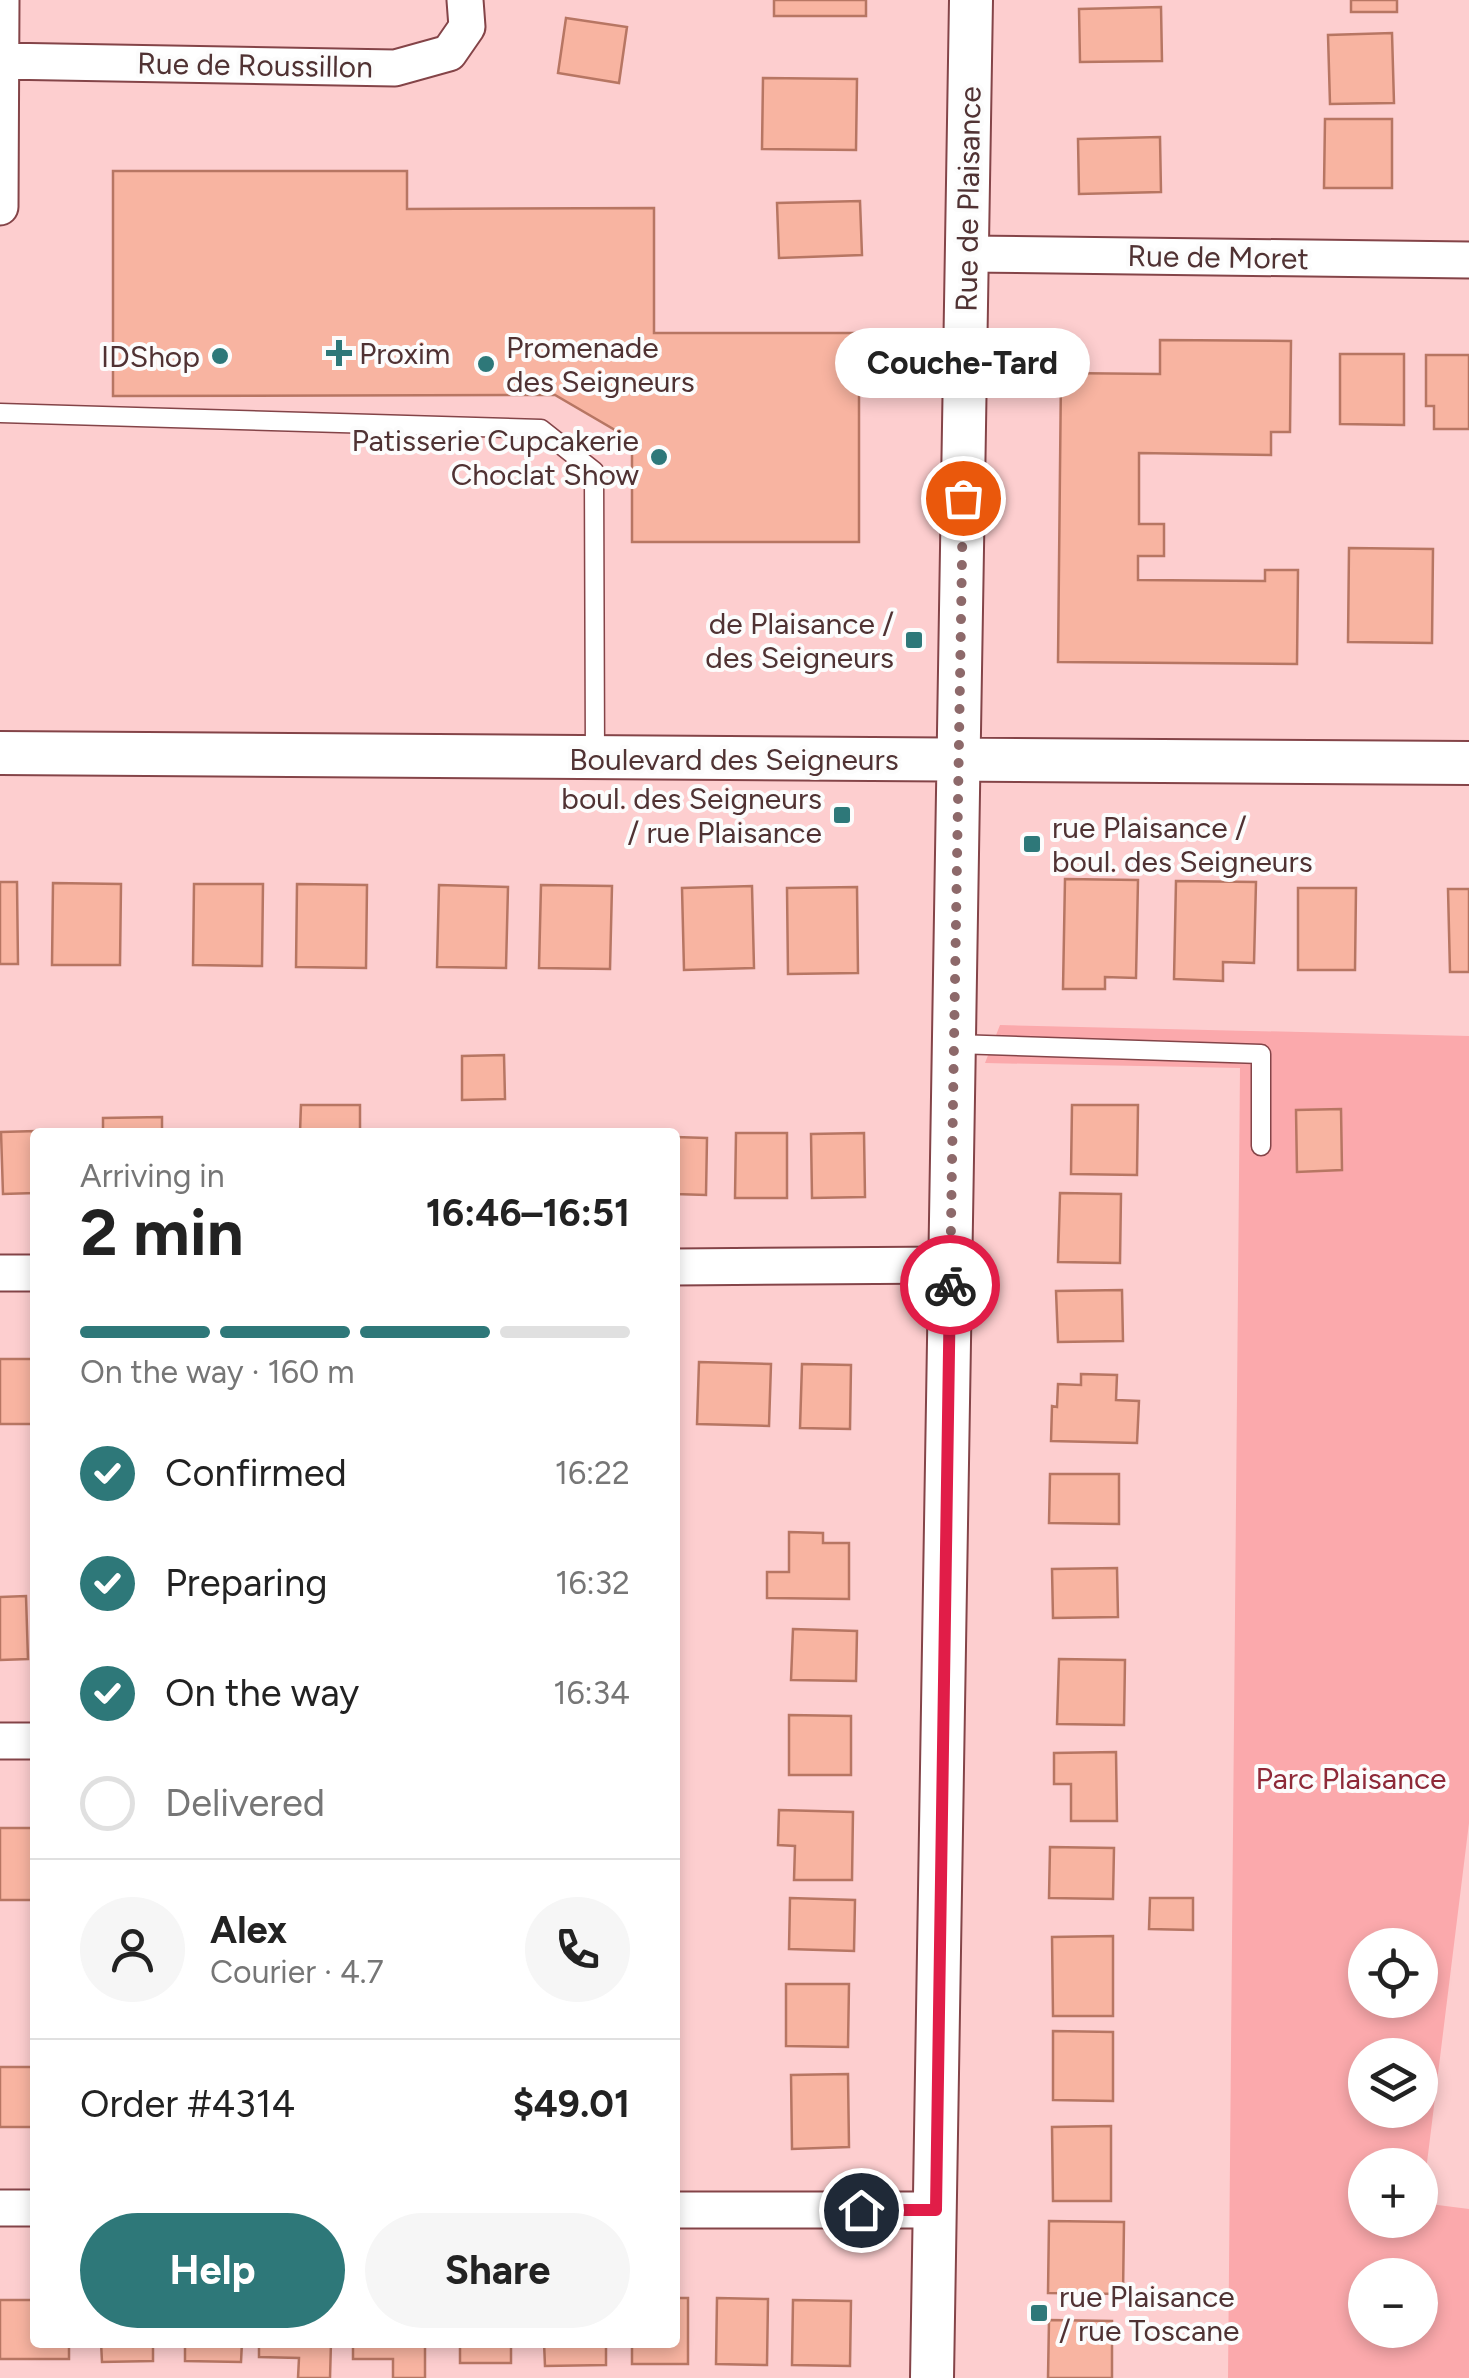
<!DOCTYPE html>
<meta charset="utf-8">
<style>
:root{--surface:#fff;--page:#f6f6f6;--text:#222;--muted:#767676;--line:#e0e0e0;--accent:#2e7879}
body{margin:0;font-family:Figtree,sans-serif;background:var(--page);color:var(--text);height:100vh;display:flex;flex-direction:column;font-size:38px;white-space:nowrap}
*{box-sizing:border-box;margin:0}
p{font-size:32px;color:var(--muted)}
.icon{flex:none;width:55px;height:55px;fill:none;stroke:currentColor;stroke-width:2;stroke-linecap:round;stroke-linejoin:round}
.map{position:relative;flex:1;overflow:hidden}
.details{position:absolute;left:30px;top:1128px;width:650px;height:1220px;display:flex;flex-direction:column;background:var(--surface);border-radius:10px;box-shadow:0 5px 15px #0003}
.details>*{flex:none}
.fabs{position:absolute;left:1348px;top:1928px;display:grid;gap:20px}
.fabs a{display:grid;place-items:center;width:90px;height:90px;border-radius:50%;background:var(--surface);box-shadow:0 5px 15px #0003;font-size:50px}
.pin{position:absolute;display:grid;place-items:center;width:85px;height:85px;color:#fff;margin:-42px;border:5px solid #fff;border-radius:50%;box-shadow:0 2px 10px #0007}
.courier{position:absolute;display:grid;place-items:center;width:100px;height:100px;margin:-50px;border:8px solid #e11d48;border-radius:50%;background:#fff;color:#222;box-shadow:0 2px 12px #0007}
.bubble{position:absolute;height:70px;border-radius:35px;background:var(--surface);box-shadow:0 5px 15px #0003;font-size:32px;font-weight:700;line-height:70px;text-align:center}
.headline em{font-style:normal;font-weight:700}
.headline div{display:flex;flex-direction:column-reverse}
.headline{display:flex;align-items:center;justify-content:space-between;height:170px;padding:0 50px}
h1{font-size:65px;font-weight:700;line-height:75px}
.bar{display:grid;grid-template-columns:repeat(4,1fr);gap:15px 10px;align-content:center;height:120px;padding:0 50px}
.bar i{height:12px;border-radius:8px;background:var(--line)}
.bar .active{background:var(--accent)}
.bar p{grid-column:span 4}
.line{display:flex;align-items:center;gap:25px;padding:0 50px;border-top:2px solid var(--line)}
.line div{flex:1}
.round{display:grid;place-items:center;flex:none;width:105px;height:105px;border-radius:52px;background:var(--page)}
ol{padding:0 50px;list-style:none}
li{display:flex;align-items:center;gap:30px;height:110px}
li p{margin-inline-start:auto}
li .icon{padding:10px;border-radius:50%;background:var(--accent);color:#fff;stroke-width:4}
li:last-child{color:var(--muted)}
li i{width:55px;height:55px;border:5px solid var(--line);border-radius:50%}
.action{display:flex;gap:20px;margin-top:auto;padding:20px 50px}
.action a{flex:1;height:115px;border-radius:60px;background:var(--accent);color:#fff;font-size:40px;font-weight:700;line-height:115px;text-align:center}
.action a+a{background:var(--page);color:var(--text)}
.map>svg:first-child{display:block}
</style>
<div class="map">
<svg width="1469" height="2378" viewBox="0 0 1469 2378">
<rect width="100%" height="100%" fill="#fdcecf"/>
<path fill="#fba9ac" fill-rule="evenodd" d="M1000 1025 1469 1036V1823L1422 2203 1469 2209V2378H1228L1240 1068 985 1063ZM1365 1945H1420V2000H1365ZM1365 2055H1420V2110H1365ZM1365 2165H1420V2220H1365ZM1365 2275H1420V2330H1365Z"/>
<path fill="#f8b4a1" stroke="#b77663" stroke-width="2.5" d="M774 0H866V16H774Z
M1351 0H1397V12H1351Z
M1161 7 1162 61 1080 62 1079 9Z
M566 18 627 27 619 83 558 73Z
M1392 33 1394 103 1330 104 1328 35Z
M763 78 857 79 856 150 762 149Z
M1325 119H1392V188H1324Z
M1160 137 1161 192 1079 194 1078 139Z
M113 171H407V209L654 208V333H859V542H632V440L555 395 113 396Z
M860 201 862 255 779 258 777 203Z
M1160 340 1291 341 1290 432H1271V455L1139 453V524H1164V556H1138V580L1265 581V570H1298L1297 664 1058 662 1061 373 1160 374Z
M1340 354H1404V425L1340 424Z
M1426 355H1469V429H1434V406H1426Z
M1349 548 1433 549 1432 643 1348 642Z
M1065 879 1138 880 1136 978 1105 977V989H1063Z
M1176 881 1256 882 1254 963 1223 962V981L1174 979Z
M0 882H17L18 964H0Z
M53 883 121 884 120 965H52Z
M194 884H263L262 966 193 965Z
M297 884 367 885 366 968 296 967Z
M439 885 508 887 506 968 437 967Z
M541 885 612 886 610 969 539 968Z
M752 886 754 968 684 970 682 888Z
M857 887 858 973 788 974 787 888Z
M1298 888H1356L1355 970H1298Z
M1448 889H1469V972H1450Z
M504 1055 505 1099 462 1100V1056Z
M301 1105H360V1132H300Z
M1072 1105H1138L1137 1175 1071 1174Z
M1341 1109 1342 1170 1297 1172 1296 1110Z
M162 1117V1132H103V1118Z
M74 1130 35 1132V1193L3 1194 1 1132Z
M736 1133H787V1198H735Z
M864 1133 865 1197 812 1198 811 1134Z
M675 1137 707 1138 706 1195 675 1194Z
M1060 1193 1121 1194 1120 1263 1058 1262Z
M1122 1290 1123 1341 1058 1342 1056 1291Z
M0 1359H35V1424H0Z
M699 1362 771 1364 769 1426 697 1424Z
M802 1364 851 1365 850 1429 800 1428Z
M1081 1374 1117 1375 1116 1400 1139 1401 1137 1443 1051 1441 1052 1406 1057 1407 1058 1384 1081 1385Z
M1050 1474H1119V1524L1049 1523Z
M789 1532 823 1533V1543H849V1599L767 1598V1572H789Z
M1117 1568 1118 1617 1053 1618 1052 1569Z
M26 1596 28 1659 0 1660V1597Z
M793 1629 857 1631 856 1681 791 1680Z
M1059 1659 1125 1660 1124 1725 1057 1724Z
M789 1715 851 1716V1775H789Z
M1116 1752 1117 1821H1071V1784H1054V1753Z
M779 1810 853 1812 852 1880H794L795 1846 778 1845Z
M0 1828H35V1900H0Z
M1050 1847 1114 1848 1113 1899 1049 1898Z
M790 1898 855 1900 854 1951 789 1949Z
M1150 1898H1193V1930L1149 1929Z
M1113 1936V2016H1053L1052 1937Z
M786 1984H849L848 2047 786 2046Z
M1053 2031 1113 2032V2101L1053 2100Z
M0 2067H35V2127H0Z
M848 2074 849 2147 792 2149 791 2075Z
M1111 2126V2201H1053L1052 2127Z
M1049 2221 1124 2222 1123 2294 1048 2293Z
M675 2298H688V2364H632V2342H675Z
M717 2298 768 2299 767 2365 716 2364Z
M0 2300H35V2342H69V2359H0Z
M793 2300 851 2301 850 2366 792 2365Z
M1049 2320 1112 2321V2378H1048Z
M101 2342H153V2361L102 2362Z
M185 2342H242L241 2362 185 2361Z
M259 2342H331L330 2378H298L299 2358 259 2357Z
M353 2342H425V2378H393V2359H353Z
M460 2342H511V2363H460Z
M544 2342H606V2365L545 2366Z"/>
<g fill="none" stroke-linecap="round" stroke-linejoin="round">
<g stroke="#844448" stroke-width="21">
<path id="service" d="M0 413 541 429 594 471 595 756
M955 1044 1261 1054V1146"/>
</g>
<g stroke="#844448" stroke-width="39">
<path id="minor" d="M1 61 395 68 449 53 467 27 465 0
M0 207 1 0
M967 254 1469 260
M675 1267 951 1265
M0 1273H35
M0 1741H35
M0 2208H35
M675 2210H935"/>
</g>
<g stroke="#844448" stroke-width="46">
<path id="tertiary" d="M0 753 1469 763
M932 2378 971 0"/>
</g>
<use href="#service" stroke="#fff" stroke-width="18"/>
<use href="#minor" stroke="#fff" stroke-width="35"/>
<use href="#tertiary" stroke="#fff" stroke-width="42"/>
</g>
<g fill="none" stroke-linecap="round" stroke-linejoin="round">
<path stroke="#8d696a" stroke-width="10" stroke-dasharray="0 18" d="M950 1285 963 498"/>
<path stroke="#e11d48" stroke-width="12" d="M861 2210H936L950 1285"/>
</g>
<g fill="#2e7879" stroke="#fcfcfc" stroke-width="4">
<path d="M334 338h10v10h10v10h-10v10h-10v-10h-10v-10h10z"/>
<circle cx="220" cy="356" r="10"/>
<circle cx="486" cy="364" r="10"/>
<circle cx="659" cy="457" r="10"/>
<rect x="904" y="630" width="20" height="20" rx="5"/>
<rect x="832" y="805" width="20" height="20" rx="5"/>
<rect x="1022" y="834" width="20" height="20" rx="5"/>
<rect x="1029" y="2303" width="20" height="20" rx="5"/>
</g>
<g text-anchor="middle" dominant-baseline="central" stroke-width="8" stroke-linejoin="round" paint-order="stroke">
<g font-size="30" fill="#503233" stroke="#fcfcfc">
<text transform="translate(255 65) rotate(1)">Rue de Roussillon</text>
<text transform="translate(968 199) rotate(-89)">Rue de Plaisance</text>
<text transform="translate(1218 257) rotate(1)">Rue de Moret</text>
<text x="734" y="759">Boulevard des Seigneurs</text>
</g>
<g font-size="30" fill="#503233" stroke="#fcfcfc" text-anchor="start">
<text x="506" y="347">Promenade<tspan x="506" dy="34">des Seigneurs</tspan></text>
<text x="359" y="353">Proxim</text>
<text x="200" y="356" text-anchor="end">IDShop</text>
<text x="639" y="440" text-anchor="end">Patisserie Cupcakerie<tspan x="639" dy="34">Choclat Show</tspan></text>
<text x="894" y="623" text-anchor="end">de Plaisance /<tspan x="894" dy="34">des Seigneurs</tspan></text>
<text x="822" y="798" text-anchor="end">boul. des Seigneurs<tspan x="822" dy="34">/ rue Plaisance</tspan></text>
<text x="1052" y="827">rue Plaisance /<tspan x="1052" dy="34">boul. des Seigneurs</tspan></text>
<text x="1059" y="2296">rue Plaisance<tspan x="1059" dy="34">/ rue Toscane</tspan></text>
</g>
<g font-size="30" fill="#8e2938" stroke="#fcfcfc">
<text x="1351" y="1778">Parc Plaisance</text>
</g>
</g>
</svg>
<div class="fabs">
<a><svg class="icon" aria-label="locate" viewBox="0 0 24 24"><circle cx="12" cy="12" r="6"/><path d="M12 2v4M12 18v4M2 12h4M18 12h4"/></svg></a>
<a><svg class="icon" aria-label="layers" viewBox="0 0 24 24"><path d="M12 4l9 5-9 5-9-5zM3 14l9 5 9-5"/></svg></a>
<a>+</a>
<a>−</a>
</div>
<div class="pin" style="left:963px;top:498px;background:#ea580c"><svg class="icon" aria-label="bag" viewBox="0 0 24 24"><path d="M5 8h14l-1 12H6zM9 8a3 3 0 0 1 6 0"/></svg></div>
<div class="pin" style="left:861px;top:2210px;background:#1f2937"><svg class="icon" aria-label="home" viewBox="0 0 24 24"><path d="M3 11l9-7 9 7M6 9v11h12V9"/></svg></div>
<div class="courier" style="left:950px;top:1285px"><svg class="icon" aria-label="bike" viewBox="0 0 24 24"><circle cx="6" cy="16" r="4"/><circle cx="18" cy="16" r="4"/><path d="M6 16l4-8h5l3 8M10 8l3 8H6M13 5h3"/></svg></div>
<div class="bubble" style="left:835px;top:328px;width:255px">Couche-Tard</div>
<section class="details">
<div class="headline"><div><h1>2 min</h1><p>Arriving in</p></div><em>16:46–16:51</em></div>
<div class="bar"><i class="active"></i><i class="active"></i><i class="active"></i><i></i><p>On the way · 160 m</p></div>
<ol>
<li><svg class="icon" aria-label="check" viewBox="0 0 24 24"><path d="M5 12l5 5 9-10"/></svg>Confirmed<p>16:22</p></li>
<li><svg class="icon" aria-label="check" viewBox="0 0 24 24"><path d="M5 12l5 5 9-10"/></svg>Preparing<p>16:32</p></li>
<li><svg class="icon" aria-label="check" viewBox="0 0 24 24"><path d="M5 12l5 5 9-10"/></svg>On the way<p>16:34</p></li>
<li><i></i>Delivered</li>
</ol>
<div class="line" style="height:180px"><a class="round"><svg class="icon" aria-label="person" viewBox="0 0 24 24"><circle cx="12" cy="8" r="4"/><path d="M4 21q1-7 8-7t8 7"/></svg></a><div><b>Alex</b><p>Courier · 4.7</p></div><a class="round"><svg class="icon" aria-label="phone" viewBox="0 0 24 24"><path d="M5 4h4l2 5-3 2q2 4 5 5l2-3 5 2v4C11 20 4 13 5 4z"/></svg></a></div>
<div class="line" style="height:130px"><div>Order #4314</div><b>$49.01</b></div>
<div class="action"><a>Help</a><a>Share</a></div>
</section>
</div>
